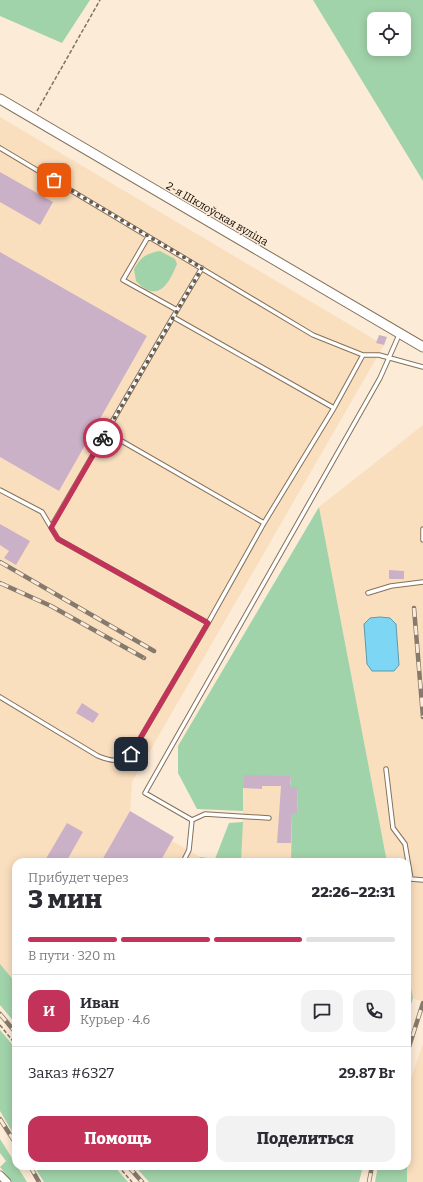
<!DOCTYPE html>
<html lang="ru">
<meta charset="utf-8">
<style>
:root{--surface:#fff;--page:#f2f2f3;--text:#2b2b33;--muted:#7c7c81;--line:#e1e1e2;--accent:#c23259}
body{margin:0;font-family:Bitter,serif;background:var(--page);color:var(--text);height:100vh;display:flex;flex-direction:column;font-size:15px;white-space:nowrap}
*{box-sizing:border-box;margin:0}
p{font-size:13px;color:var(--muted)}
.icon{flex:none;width:22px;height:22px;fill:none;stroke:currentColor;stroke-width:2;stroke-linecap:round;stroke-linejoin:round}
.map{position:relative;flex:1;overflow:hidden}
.panel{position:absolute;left:12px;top:858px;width:399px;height:312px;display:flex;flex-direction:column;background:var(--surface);border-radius:12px;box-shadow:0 2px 10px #0003}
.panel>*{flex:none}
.buttons{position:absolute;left:367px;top:12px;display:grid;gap:8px}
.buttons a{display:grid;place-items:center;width:44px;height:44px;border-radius:8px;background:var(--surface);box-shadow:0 2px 10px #0003;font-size:20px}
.pin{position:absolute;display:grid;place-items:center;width:34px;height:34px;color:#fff;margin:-17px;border-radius:8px;box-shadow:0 2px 6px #0006}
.courier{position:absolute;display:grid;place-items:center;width:40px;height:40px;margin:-20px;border:3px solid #c23259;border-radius:50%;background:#fff;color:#222;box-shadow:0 1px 5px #0007}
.summary em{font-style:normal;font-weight:800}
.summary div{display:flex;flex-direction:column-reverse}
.summary{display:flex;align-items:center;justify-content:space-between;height:68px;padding:0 16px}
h1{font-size:26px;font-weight:800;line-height:30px}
.bar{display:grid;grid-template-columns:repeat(4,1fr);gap:6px 4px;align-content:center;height:48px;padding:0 16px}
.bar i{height:5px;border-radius:3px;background:var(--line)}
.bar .on{background:var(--accent)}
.bar p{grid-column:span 4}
.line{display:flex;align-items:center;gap:10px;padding:0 16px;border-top:1px solid var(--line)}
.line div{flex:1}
.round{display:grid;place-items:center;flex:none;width:42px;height:42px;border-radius:12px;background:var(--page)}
.button{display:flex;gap:8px;margin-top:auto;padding:8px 16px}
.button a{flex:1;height:46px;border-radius:12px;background:var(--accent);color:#fff;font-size:16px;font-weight:800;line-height:46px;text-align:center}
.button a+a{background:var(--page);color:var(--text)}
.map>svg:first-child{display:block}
</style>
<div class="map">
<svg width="423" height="1182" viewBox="0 0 423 1182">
<rect width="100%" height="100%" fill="#fcebd6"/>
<path fill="#fadfbf" d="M0 117 384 345 132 782 130 811 174 837 172 841 200 857V862H16V983L0 964Z
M423 425V1002L413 998 407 968V862H387L319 507Z
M244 775 298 787 297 813H292L291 862H241Z
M423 1044V1182H407V1089Z"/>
<path fill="#a1d3aa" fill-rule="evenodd" d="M0 0H90L62 43 0 16Z
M313 0H423V181ZM374 19H404V49H374Z
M160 251 175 259 177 264C169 284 158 304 136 281L134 269C141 257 147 253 160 251Z
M319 507 387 862H291L292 813H297L298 788 290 787 291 776 243 788V811L197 809 178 773V746Z
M243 822 241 862H200V857L215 859 229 823Z
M0 964 16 983V1024L0 1005Z
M407 968 413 998 407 1017Z
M0 1030 16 1049V1138L0 1111Z
M0 1139 27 1182H12L0 1167 6 1161 0 1153Z
M34 1166H114L128 1182H44Z
M135 1166H363L359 1182H149Z
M378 1166H407V1182H375Z"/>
<path fill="#7cd6f4" stroke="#5d9aac" d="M380 617 390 618 396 624 399 665 394 671H372L367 664 364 624 370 618Z"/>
<path fill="#cbb1c7" d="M0 172 53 202 40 225 0 202Z
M0 252 147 336 59 491 0 457Z
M379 335 387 337 384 345 376 343Z
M0 524 30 541 16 565 4 558 9 551 0 545Z
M389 570 404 571V579H389Z
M82 703 99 714 93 723 76 713Z
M244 775 291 776 290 787H298L297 813H292L291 843H277L281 786H262V789L243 788Z
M130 811 174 837 160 862H101Z
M67 823 83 832 66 862H44Z"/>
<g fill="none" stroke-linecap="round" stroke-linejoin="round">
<g stroke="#847159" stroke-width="5.5">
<path id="service" d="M0 148 313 335 363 355
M148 237 123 280 177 310 202 268
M177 310 173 317 334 408
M106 432 264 523
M0 490 42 512 58 539 208 623
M51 527 173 317
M423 529V540
M368 593 391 586 423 582
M0 697 98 756C113 762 117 762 131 754L208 623 264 523 334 408 363 355H379L423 367
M386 769 393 828 405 844 411 879 423 880
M192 820 205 814 269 818
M183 862 189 850 192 820 145 793 380 378 399 335"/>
</g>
<g stroke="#847159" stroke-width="9">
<path id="minor" d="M0 1175 7 1182"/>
</g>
<g stroke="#847159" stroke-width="11">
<path id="tertiary" d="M0 99 423 347"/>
</g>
<path stroke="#7f7365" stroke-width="1.5" stroke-dasharray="4 2" stroke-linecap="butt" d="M37 111 100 0
M0 1025 16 1045
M118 1166 132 1182"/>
<use href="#service" stroke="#fff" stroke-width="3.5"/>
<use href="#minor" stroke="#fff" stroke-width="7"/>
<use href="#tertiary" stroke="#fff" stroke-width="9"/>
<g stroke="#867a6c" stroke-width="4.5">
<path id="rail" d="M0 562 154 651
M0 583 51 606 144 658
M414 608 423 717
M0 1014 16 1033
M407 1053 423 1003
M0 1119 16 1144
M30 1166 39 1182
M128 1166 142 1182
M369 1182 372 1166"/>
</g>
<use href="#rail" stroke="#fcebd6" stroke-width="3" stroke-dasharray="9" stroke-linecap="butt"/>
</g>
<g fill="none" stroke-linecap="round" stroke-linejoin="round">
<path stroke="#655b4e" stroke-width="4" stroke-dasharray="0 7.2" d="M54 180 202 268 103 438"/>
<path stroke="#c23259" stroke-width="5" d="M103 438 51 528 58 539 208 623 131 754"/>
</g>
<g text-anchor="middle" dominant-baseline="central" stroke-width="3" stroke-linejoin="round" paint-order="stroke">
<g font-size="11" fill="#140d05" stroke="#fcebd6">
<text transform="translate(217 214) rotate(30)">2-я Шклоўская вуліца</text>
</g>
</g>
</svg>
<div class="buttons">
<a><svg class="icon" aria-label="locate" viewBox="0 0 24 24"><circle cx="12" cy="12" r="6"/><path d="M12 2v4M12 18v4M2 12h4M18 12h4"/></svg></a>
</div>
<div class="pin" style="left:54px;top:180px;background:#ea580c"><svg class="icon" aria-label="bag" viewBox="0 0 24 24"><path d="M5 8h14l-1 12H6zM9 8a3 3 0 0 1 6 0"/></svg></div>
<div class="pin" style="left:131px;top:754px;background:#1f2937"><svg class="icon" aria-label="home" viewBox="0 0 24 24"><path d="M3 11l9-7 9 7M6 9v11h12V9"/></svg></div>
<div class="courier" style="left:103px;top:438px"><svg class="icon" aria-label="bike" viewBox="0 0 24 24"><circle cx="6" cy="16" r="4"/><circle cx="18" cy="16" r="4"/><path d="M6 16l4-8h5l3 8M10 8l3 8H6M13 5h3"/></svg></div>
<section class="panel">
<div class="summary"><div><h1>3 мин</h1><p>Прибудет через</p></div><em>22:26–22:31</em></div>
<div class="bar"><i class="on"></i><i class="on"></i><i class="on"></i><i></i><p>В пути · 320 m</p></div>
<div class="line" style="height:72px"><b class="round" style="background:var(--accent);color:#fff">И</b><div><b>Иван</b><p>Курьер · 4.6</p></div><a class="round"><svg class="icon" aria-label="chat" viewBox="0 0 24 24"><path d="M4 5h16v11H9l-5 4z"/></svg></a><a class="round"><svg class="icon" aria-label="phone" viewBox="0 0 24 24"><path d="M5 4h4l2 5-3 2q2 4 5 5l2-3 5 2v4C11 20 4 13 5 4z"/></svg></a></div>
<div class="line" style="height:52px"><div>Заказ #6327</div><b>29.87 Br</b></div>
<div class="button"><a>Помощь</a><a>Поделиться</a></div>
</section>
</div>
